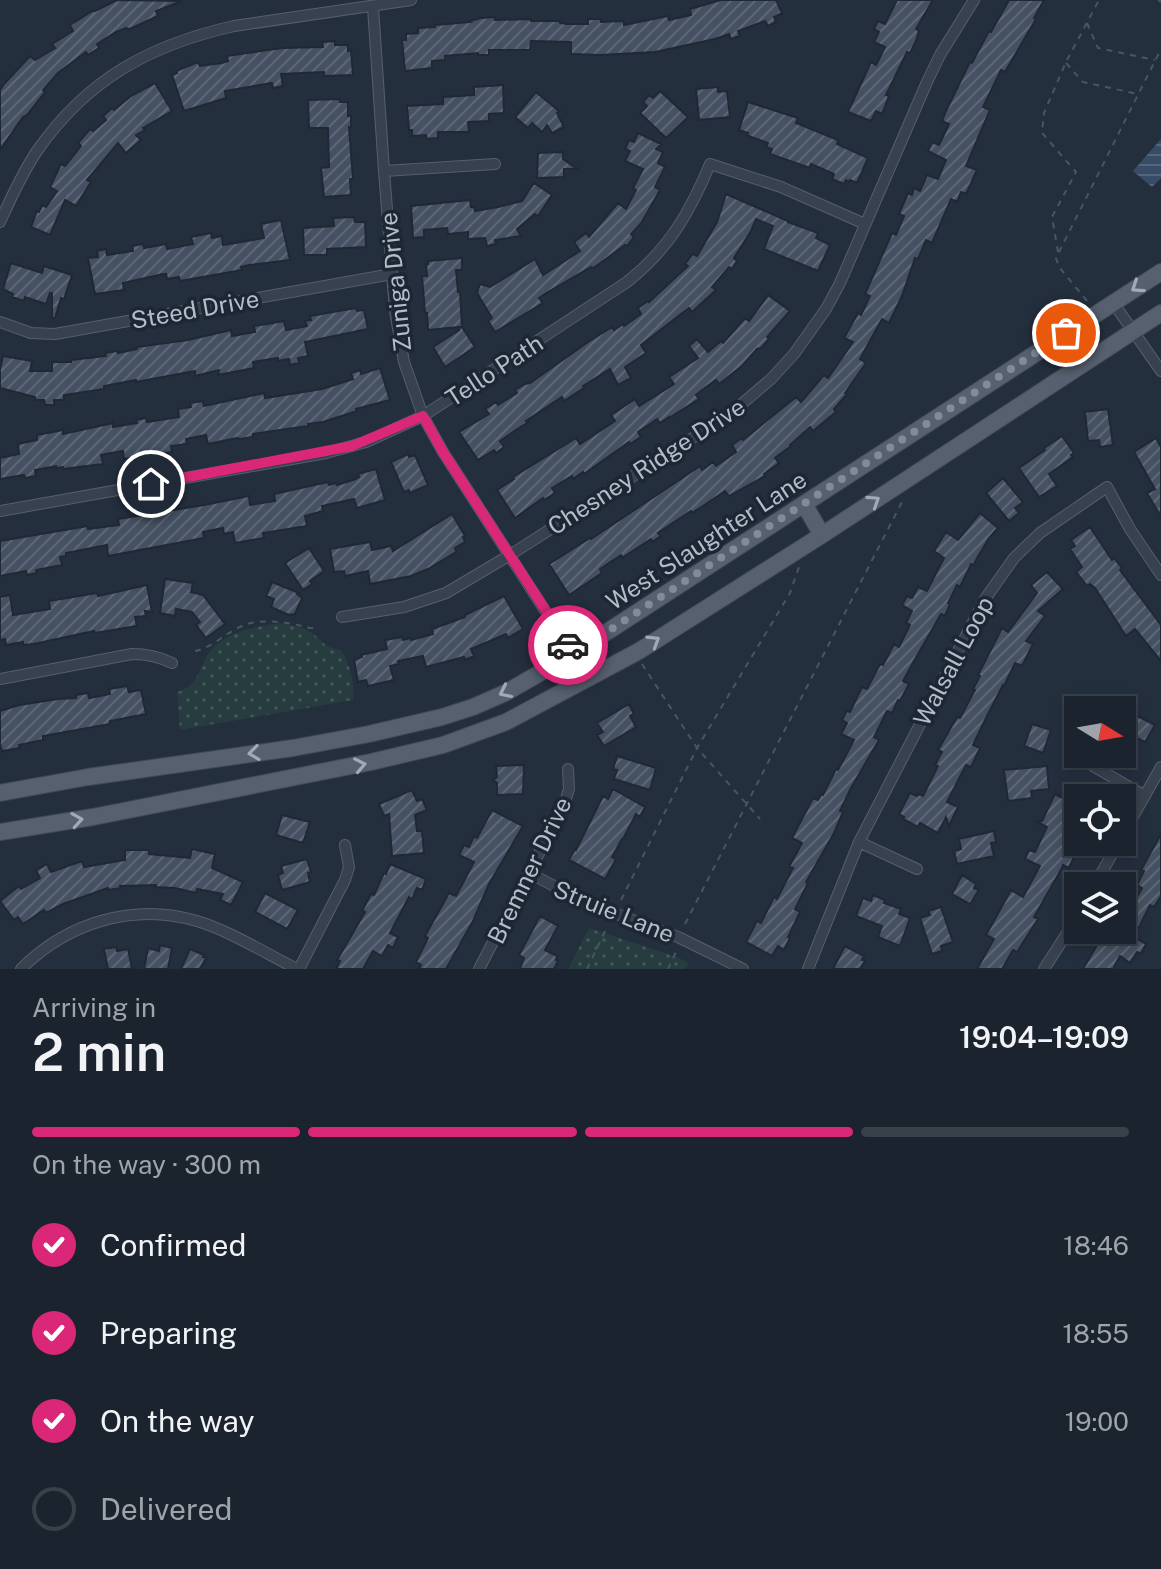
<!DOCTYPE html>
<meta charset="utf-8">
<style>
:root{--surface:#1b232e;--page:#242b36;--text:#f1f3f6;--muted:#a0a4aa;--line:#39404a;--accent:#db2777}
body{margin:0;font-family:"Public Sans",sans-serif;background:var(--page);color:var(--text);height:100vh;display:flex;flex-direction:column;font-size:30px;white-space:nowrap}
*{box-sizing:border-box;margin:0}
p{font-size:26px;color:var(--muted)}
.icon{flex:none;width:44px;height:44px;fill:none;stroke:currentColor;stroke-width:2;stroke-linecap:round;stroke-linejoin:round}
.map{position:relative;height:969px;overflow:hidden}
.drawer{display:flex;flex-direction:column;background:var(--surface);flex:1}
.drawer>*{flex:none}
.needle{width:52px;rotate:101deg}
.tools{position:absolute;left:1064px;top:696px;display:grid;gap:16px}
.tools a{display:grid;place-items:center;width:72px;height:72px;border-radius:0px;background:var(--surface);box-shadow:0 4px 12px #0003,0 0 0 2px var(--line);font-size:40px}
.pin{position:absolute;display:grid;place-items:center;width:68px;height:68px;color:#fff;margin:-34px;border:4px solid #fff;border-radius:50%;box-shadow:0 2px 8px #0007}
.courier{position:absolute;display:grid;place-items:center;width:80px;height:80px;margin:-40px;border:6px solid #db2777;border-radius:50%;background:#fff;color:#222;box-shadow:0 2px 10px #0007}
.headline em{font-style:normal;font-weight:600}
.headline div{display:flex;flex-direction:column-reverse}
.headline{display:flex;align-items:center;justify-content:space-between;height:136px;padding:0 32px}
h1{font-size:52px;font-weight:600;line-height:60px}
.bar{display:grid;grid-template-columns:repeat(4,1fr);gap:12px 8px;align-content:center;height:96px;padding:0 32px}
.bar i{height:10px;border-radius:6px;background:var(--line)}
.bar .selected{background:var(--accent)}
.bar p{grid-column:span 4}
ol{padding:0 32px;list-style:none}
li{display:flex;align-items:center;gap:24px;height:88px}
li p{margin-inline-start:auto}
li .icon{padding:8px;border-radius:50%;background:var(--accent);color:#fff;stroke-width:4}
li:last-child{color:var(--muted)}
li i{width:44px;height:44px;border:4px solid var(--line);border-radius:50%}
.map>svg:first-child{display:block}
</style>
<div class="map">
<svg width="1161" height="969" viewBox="0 0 1161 969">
<defs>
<pattern id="grass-dots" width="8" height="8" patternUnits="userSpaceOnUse" patternTransform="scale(2)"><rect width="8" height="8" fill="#263c3f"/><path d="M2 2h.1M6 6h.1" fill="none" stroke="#435659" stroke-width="1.8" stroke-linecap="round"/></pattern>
<pattern id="water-rules" width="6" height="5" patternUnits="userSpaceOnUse" patternTransform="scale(2)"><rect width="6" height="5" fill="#394c67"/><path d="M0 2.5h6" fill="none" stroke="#53647b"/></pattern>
<pattern id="building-hatch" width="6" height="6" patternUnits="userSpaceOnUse" patternTransform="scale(2)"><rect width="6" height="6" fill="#455162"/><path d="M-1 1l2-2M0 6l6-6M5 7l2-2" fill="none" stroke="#5d6877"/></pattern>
</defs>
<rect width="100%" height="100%" fill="#242f3e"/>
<path fill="url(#grass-dots)" d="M279 623C289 625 304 627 312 633 325 642 322 647 341 650 350 665 355 682 353 700L180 730 177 692C204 684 197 662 215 646 234 629 255 628 279 623Z
M589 928 677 957 689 963 685 969H568Z"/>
<path fill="url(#water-rules)" d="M1161 139V178L1152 187 1133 171Z"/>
<path fill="url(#building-hatch)" stroke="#1f2835" stroke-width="2" d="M117 0 182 1 156 11 158 16 130 29 126 28 116 32 97 44 99 48 88 55 86 52 58 73 43 90 45 92 27 115 23 117 0 150V90L4 84 30 56 35 60 55 48 52 44 73 31 70 25 94 10 95 11Z
M721 0H776L782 13 774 17 776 22 768 26 765 21 738 31 740 36 731 39 729 34 715 39 655 52 600 55 571 54V42L531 41 530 50H489V55H478V53L445 56V60L432 61V68L405 71 402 40H406V34L418 33V28L435 27V25L471 22 470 21 481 18 495 17V20L531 19V21H560V23L567 24H588V19H601V22L624 21V25L668 16 669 20 691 15 690 9Z
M897 0H933L916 29 919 31 916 41 910 53 907 52 886 95 889 96 882 114 876 111 871 121 848 112 871 62 876 65 885 47 874 42 879 32 874 29 878 21 885 24Z
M1009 0H1044L1034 18 1036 19 1005 72 1001 70 983 107 990 110 966 166 977 170 966 194 961 192 957 202 951 199 932 243 926 240 918 259 915 258 902 296 889 323 882 319 860 359 866 363 845 393 847 394 834 409 836 412 813 431 810 427 790 445 791 446 775 458 779 463 764 474 765 476 729 496 725 491 703 506 692 513 691 511 658 533 661 536 652 542 651 539 622 558 621 555 600 569 602 573 569 595 549 564 590 538 591 539 700 466 702 470 713 462 716 466 736 452 732 445 742 438 743 440 796 397 801 402 824 375 828 378 853 342 844 338 858 313 861 315 870 296 865 294 892 233 896 235 904 216 899 214 908 193 912 195 914 188 920 191 927 175 938 179 946 160 928 151 932 142 939 145 949 124 942 121 946 111 970 62 972 63 989 31 991 32Z
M335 41V45H348V51L351 50 353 75 324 76V72L281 74 283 86 273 88 272 83 225 91 226 98 184 111 172 75 177 73 176 71 198 62 200 66 222 63 228 61 227 56 282 48 323 47 322 42Z
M155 83 172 111 143 128 145 130 136 135 141 140 126 153 118 143 87 180 91 182 76 206 65 200 50 235 31 227 37 211 39 212 42 205 46 207 57 191 50 187 61 164 65 166 81 146 78 143 90 129 93 131 106 120 103 116 112 108 114 110 131 96Z
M503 85 504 113 489 114V121L468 122 469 132H438V138L427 139 426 135 412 136V130H409L407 106 443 104V97L474 95V87Z
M718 87V92L727 91 730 117 699 120 696 89Z
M660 91 688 117 666 138 640 113 647 106 643 102 649 95 653 98Z
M536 92 559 111 557 113 564 127 552 133 547 125 542 132 532 123 528 128 515 117Z
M340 99V102H348V116H351V127H349L353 179H350L351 195 324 197 321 168 329 167 328 128H309L308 100Z
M748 102 798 118 796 123 838 140 837 144 868 158 857 183 850 180 849 182 846 180 844 184 832 179 834 174 811 164 810 168 770 154 772 149 766 147 768 143 751 137 747 135 748 133 739 130Z
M638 133 661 144 656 149 663 152 658 163 665 167 655 187 660 190 642 222 631 234 634 237 627 246 625 245 595 267 592 268 591 267 548 292 539 298 543 303 495 332 488 321 492 318 477 293 480 284 490 287 535 259 543 275 580 251 574 242 586 233 589 237 618 203 626 209 636 190 633 188 643 169 625 161 630 151 625 149 629 140 634 142Z
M563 152V159L577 169H564V177L537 178 538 153Z
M534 183 552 195 538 216 535 214 517 229 521 236 495 240 496 244 487 246 485 238 468 239V232L448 234 447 228 424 230V237L413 238 411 206 470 200 471 207H474L475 211 498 207 522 201Z
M726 194 788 221V222L818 233 816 238 830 245 818 271 764 249 773 226 756 219 751 231 734 258 737 261 732 269 729 267 712 287 716 290 692 312 689 308 641 345 646 353 625 367 631 378 618 385 610 369 583 386 584 388 564 401 562 397 526 421 528 422 500 441 504 447 496 453 494 450 478 460 459 432 489 414 485 409 496 402 498 405 517 393 515 390 525 384 530 383 588 342 612 327 614 330 623 324 624 326 641 314 638 308 648 301 649 302 688 266 685 264 693 254 697 256 717 222Z
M354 217 355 222H365L366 247 327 249V255H304L303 228 334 226 333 218Z
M281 220 290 260 249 265 241 267 242 270 180 281 179 277 167 279 166 274H163L123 283 124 290 95 294 88 258 98 257 97 251 106 249 107 255 133 251 132 246 143 244 144 248 166 244 167 249 193 244 191 237 211 233 212 238 222 236 223 245 264 238 261 224Z
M462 258V270H456L458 292H460L462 327 475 347 445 367 433 347 459 330 460 327 428 330 427 313H425L422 276H427L426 264H428V261Z
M11 263 42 273 44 266 72 275 64 299 61 298 55 318H52V293H50L46 304 25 297 24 301 12 297 13 294 3 289Z
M768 295 790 311 767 337 769 339 761 348 757 349 742 366 719 384 716 380 702 390 696 395 699 399 669 418V417L660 423 657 419 638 432 641 437 630 444 629 442 584 474 583 472 573 479 572 476 552 488 555 493 544 500 543 498 515 518 497 490 514 479 513 477 576 438 580 444 615 421 611 415 635 399 639 406 674 384 669 377 698 358 689 346 697 339 708 352 721 341 723 343 745 318 749 321Z
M356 308 357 311 364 310 368 329 305 342 308 356 298 358 299 363 290 365 289 359 278 361V358L253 362 254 368 218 375 219 370 195 376V371L136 382V380L104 386V389L64 395V400H54V405H45L44 400H35V397L0 388V369L3 356 32 361 30 371H52V362H71V360L106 356 105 353 117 351 118 353 137 349V347L188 340 231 330 232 336 255 332 254 326 267 324 284 321 286 330 307 326 305 321 311 320 310 316Z
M380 368 390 400 356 409 357 411 323 422 308 424V426L253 434V437L240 439 237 438 208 444 206 435 186 439 187 444 171 446 172 452 124 459 123 451 111 453 101 455 103 464 63 469V467L57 468 56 466 35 470 36 476 25 478 24 475 0 479V458L19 454 18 444 37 440V435L63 430V434L113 423V427L137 423 136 420 146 418 147 422 179 417 178 409 191 407 190 403 203 401 204 406 264 393 265 398 322 389 353 379 351 373 360 370 361 374Z
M1108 409 1113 445 1100 447 1099 440 1088 441 1085 412Z
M1062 436 1074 453 1071 455 1073 457 1049 474 1057 486 1039 497 1019 468 1045 450 1044 448Z
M1156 438 1161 447V517L1147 493 1155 489 1134 452Z
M408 454 409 457 415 455 428 485 410 493 409 490 404 492 391 462Z
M376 469 385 500 357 508 354 499 322 506 323 511 305 516 307 526 263 533 264 538 235 543 233 532 224 534 223 528 203 532 204 538 108 556 107 545 66 553V556L60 557 62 565 36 570 37 573 27 575 26 571 0 576V541L88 526V529L119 525 118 519 204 505 249 496 250 505 275 501 274 494 328 482 329 485 336 483 337 485 356 479V478L359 477 358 474Z
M1003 478 1023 502 1015 508 1019 513 1009 521 986 493Z
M980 513 998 528 989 538 973 565 971 564 960 587 957 585 948 603 950 604 945 616 941 614 914 661 903 681 909 684 900 701 898 700 892 713 887 711 874 737 879 740 851 788 840 811 843 812 834 833 806 882 808 883 795 909 800 912 788 937 790 938 784 950 778 946 772 956 746 942 757 921 761 923 774 897 777 899 793 868 789 867 802 843 792 838 813 798 818 800 821 794 823 795 836 769 838 770 854 740 841 734 847 723 842 720 847 711 850 712 862 687 867 689 880 664 883 665 894 644 899 647 910 625 906 623 912 611 902 605 907 596 912 598 918 587 927 591 944 558 934 551 946 532 958 540Z
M452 514 465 536 463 537 465 542 455 548 456 552 428 569 411 576 370 584 368 571 345 576 344 571 334 572 330 549 370 542 372 550 391 546 393 551Z
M1090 527 1112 560 1114 558 1122 568 1120 570 1161 625V661L1135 629 1126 636 1095 588 1090 584 1087 586 1076 572 1082 567 1070 549 1075 546 1071 540Z
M309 548 324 571 310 581 312 584 303 590 285 563Z
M1047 572 1063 589 1038 611 1045 616 1026 641 1033 644 1022 666 1015 663 1004 686 1003 685 986 718 973 745 980 748 971 767 966 765 947 802 958 807 949 826 946 817 938 833 920 823 918 827 903 819 904 817 899 814 910 793 917 796 919 794 923 796 938 766 935 765 942 752 938 750 957 717 960 718 975 690 973 689 980 676 978 675 1002 628 1008 632 1037 593 1031 585Z
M165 579 193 583 191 592 203 595 225 624 206 638 196 625 200 622 192 612 176 609 175 616 160 613Z
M272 582 299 593 297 594 302 598 295 614 289 615 271 607 274 599 266 596Z
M147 585 152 612 145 611 146 616 135 617 137 626 95 633 94 631 34 644 23 645V642L6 645 5 639 0 640V597L10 595 13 615 50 609 49 601 97 593 98 596Z
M504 596 523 629 508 638 506 634 471 649 474 656 465 660 464 657 426 667 423 656 398 661 399 664 390 666 394 680 368 686 366 680 358 682 354 660 362 657 361 655 387 649 385 640 402 637 403 640 410 638 411 640 433 634 432 629 465 617V615Z
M127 686 129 692 141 690 146 714 110 721V724L43 736V740L19 745 20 748 2 751 0 744V711L19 705 58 699 76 698V695L88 693 89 698 110 694 109 689Z
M1085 696 1086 710H1078V718L1065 719 1063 698Z
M629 704 634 714 630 716 636 727 604 746 597 735 603 732 597 723Z
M1122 708 1155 725 1145 742 1137 738 1134 742 1122 736Z
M1032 724 1051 730 1043 753 1024 746Z
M617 756 656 768 650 790 614 779 617 770 613 769Z
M524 765 523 794 497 795V783L493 780 497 777 496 766Z
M1047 766 1049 789 1031 791 1032 798 1008 801 1004 770Z
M613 789 645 807 640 817 636 814 623 839H622L612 857 616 859 605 879 569 860 575 849 576 850 603 796 608 799Z
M412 790 417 801 422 799 427 810 415 815 417 831H422L424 853 392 856 389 814 384 816 379 804Z
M1055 794 1078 806V842H1081L1069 868 1063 865 1062 868 1034 917 1038 919 1017 952 1013 950 1002 969H977L994 939 986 935 1011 890 1023 897 1040 866 1025 859 1029 850 1035 852 1047 827 1037 822 1042 821Z
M492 810 523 826 489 884 473 921 446 969H419L421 965 416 962 428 938 425 936 449 893 456 896 474 862 459 855 464 845 469 847 474 836 477 838Z
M282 815 310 822 303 843 276 835Z
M994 831 996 842 991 843 994 856 957 864 954 851 961 849 959 839Z
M1161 834V896L1154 907 1150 905 1134 937 1146 944 1141 954 1137 952 1130 963 1120 956 1113 969H1083L1104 933 1107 934 1110 930H1122V898L1133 904 1142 888 1137 885 1144 871 1141 870Z
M192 849 215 854 212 868 243 882 231 905 220 900 223 894 197 889 196 893 175 888 155 887 156 885 120 886 121 888 108 890V888L63 904 46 913 44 910 23 924 18 917 14 920 0 901 19 886 21 889 40 878 36 870 47 864 51 872 82 861 84 867 125 860V850H149V854L190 858Z
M307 859 311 872 308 873 310 882 282 890 278 875 283 873 281 866Z
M390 864 426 879 422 890 417 888 412 899 409 897 390 933 398 937 393 948 388 945 382 956 373 951 363 969H336L340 961 337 960 365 912 362 911 371 894 374 895 384 873 386 874Z
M962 875 976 884 974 888 979 890 970 904 952 894Z
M265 893 298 910 287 929 255 912Z
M873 895 885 900 884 903 901 909 899 914 910 918 900 946 878 937 882 926 856 916 863 898 871 901Z
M941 907 953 942 941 946 942 951 932 954 920 918 930 915 928 911Z
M540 916 558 926 545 950 557 956 556 960 558 961 554 969H520L524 958 519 955Z
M160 945 172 948 168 969H144L148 948 159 951Z
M845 946 864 956 862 960 865 961 860 969H833Z
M116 947 117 951 128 949 132 969H108L104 949Z
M190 949 204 955 203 957 206 958 200 969H181Z"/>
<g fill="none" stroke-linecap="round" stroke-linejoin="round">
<g stroke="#565f6c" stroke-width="12">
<path id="street" d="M373 7 384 171 395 311 404 362 423 416 443 452 573 654
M384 171 495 164
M0 222C11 198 22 173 37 151 87 79 150 45 234 26L411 0
M1114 304 1161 371
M0 322 31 333 55 334 392 274
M0 511 326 453 366 442 423 416 627 282C669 249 690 212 710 164L781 187 865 224
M342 617 404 607 446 593 510 555 730 414 771 379 794 354 826 309 840 283 927 82 940 55 974 0
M0 679 132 654C147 654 158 656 172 663
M1093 766 1145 796
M1122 836 1161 767
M859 842 917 869
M529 873 585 902 678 937 743 969
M1094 886 1119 842
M21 969C67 923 133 902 197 921 230 931 265 953 297 969
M299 969 345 880 349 867 345 845
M479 969 564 805 569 789 568 769
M808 969 859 842 985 599 1014 558 1040 533 1107 487 1130 529 1161 575
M1044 969 1078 916"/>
</g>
<g stroke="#414a57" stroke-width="18">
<path id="primary" d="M804 504 822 535
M0 793 88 777 293 748 369 734 442 717 473 707 505 693 573 654 1161 272
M0 832 93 817 371 762 443 745 506 722 639 651 822 535 1161 313"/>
</g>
<path stroke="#44595c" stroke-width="2" stroke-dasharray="6 6" stroke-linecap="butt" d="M1158 0 1161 2
M1087 23 1098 48 1155 60
M1066 63 1083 82 1138 94
M1058 252 1052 217 1076 172 1042 133 1044 113 1066 62 1099 0
M1087 301 1059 267 1056 258 1161 49
M195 651C213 648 228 630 247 624 261 620 277 621 292 624 301 625 307 629 317 628
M642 664 697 748 760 819
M621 900 697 748 790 593 799 567
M685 924 904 498
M587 969 607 927
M668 969 676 952"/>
<use href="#street" stroke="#38414e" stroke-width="10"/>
<use href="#primary" stroke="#56606e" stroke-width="16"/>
</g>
<defs><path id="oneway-chevron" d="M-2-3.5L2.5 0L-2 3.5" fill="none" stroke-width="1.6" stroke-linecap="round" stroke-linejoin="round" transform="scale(2)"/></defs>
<g stroke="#a1aab7">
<use href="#oneway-chevron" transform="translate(1137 287) rotate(146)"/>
<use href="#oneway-chevron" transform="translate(874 501) rotate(-33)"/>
<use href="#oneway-chevron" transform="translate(654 641) rotate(-32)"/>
<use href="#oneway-chevron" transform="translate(505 692) rotate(154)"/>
<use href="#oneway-chevron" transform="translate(254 753) rotate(172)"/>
<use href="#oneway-chevron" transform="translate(360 765) rotate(-11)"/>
<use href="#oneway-chevron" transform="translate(77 820) rotate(-9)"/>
</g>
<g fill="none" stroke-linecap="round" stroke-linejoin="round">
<path stroke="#828b98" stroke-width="8" stroke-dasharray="0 14.4" d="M568 645 573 654 1066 333"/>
<path stroke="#db2777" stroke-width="10" d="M151 484 352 446 423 416 443 452 568 645"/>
</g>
<g text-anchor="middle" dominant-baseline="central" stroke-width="7" stroke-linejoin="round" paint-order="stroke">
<g font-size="24" fill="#b4bcc9" stroke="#1d2633">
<text transform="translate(395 282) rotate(-96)">Zuniga Drive</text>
<text transform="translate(195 309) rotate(-10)">Steed Drive</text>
<text transform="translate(494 370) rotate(-33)">Tello Path</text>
<text transform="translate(646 466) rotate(-33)">Chesney Ridge Drive</text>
<text transform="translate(706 540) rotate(-33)">West Slaughter Lane</text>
<text transform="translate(953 661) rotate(-62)">Walsall Loop</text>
<text transform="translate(529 870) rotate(-64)">Bremner Drive</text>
<text transform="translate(614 911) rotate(22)">Struie Lane</text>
</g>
</g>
</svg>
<div class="tools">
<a><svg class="needle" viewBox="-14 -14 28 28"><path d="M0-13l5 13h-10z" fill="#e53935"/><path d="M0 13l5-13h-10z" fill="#a0a4aa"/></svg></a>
<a><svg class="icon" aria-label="locate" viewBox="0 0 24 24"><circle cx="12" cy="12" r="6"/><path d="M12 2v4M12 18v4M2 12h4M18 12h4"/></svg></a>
<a><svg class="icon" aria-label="layers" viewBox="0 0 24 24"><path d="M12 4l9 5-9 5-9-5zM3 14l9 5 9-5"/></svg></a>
</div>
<div class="pin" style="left:1066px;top:333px;background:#ea580c"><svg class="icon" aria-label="bag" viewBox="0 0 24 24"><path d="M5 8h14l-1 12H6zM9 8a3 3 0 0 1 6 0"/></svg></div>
<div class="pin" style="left:151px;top:484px;background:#1f2937"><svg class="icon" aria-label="home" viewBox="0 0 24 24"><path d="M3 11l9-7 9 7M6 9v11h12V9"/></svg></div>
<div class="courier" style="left:568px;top:645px"><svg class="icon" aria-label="car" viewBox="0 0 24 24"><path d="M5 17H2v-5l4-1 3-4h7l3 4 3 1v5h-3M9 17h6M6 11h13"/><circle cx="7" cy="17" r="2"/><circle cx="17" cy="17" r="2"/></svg></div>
</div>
<section class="drawer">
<div class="headline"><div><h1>2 min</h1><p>Arriving in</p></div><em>19:04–19:09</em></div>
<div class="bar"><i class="selected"></i><i class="selected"></i><i class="selected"></i><i></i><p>On the way · 300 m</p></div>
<ol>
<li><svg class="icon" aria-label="check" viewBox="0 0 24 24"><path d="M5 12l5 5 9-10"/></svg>Confirmed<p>18:46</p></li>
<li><svg class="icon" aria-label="check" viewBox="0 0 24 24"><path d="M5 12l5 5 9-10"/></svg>Preparing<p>18:55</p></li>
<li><svg class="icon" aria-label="check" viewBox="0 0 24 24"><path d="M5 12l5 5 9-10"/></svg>On the way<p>19:00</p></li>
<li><i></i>Delivered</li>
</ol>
</section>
